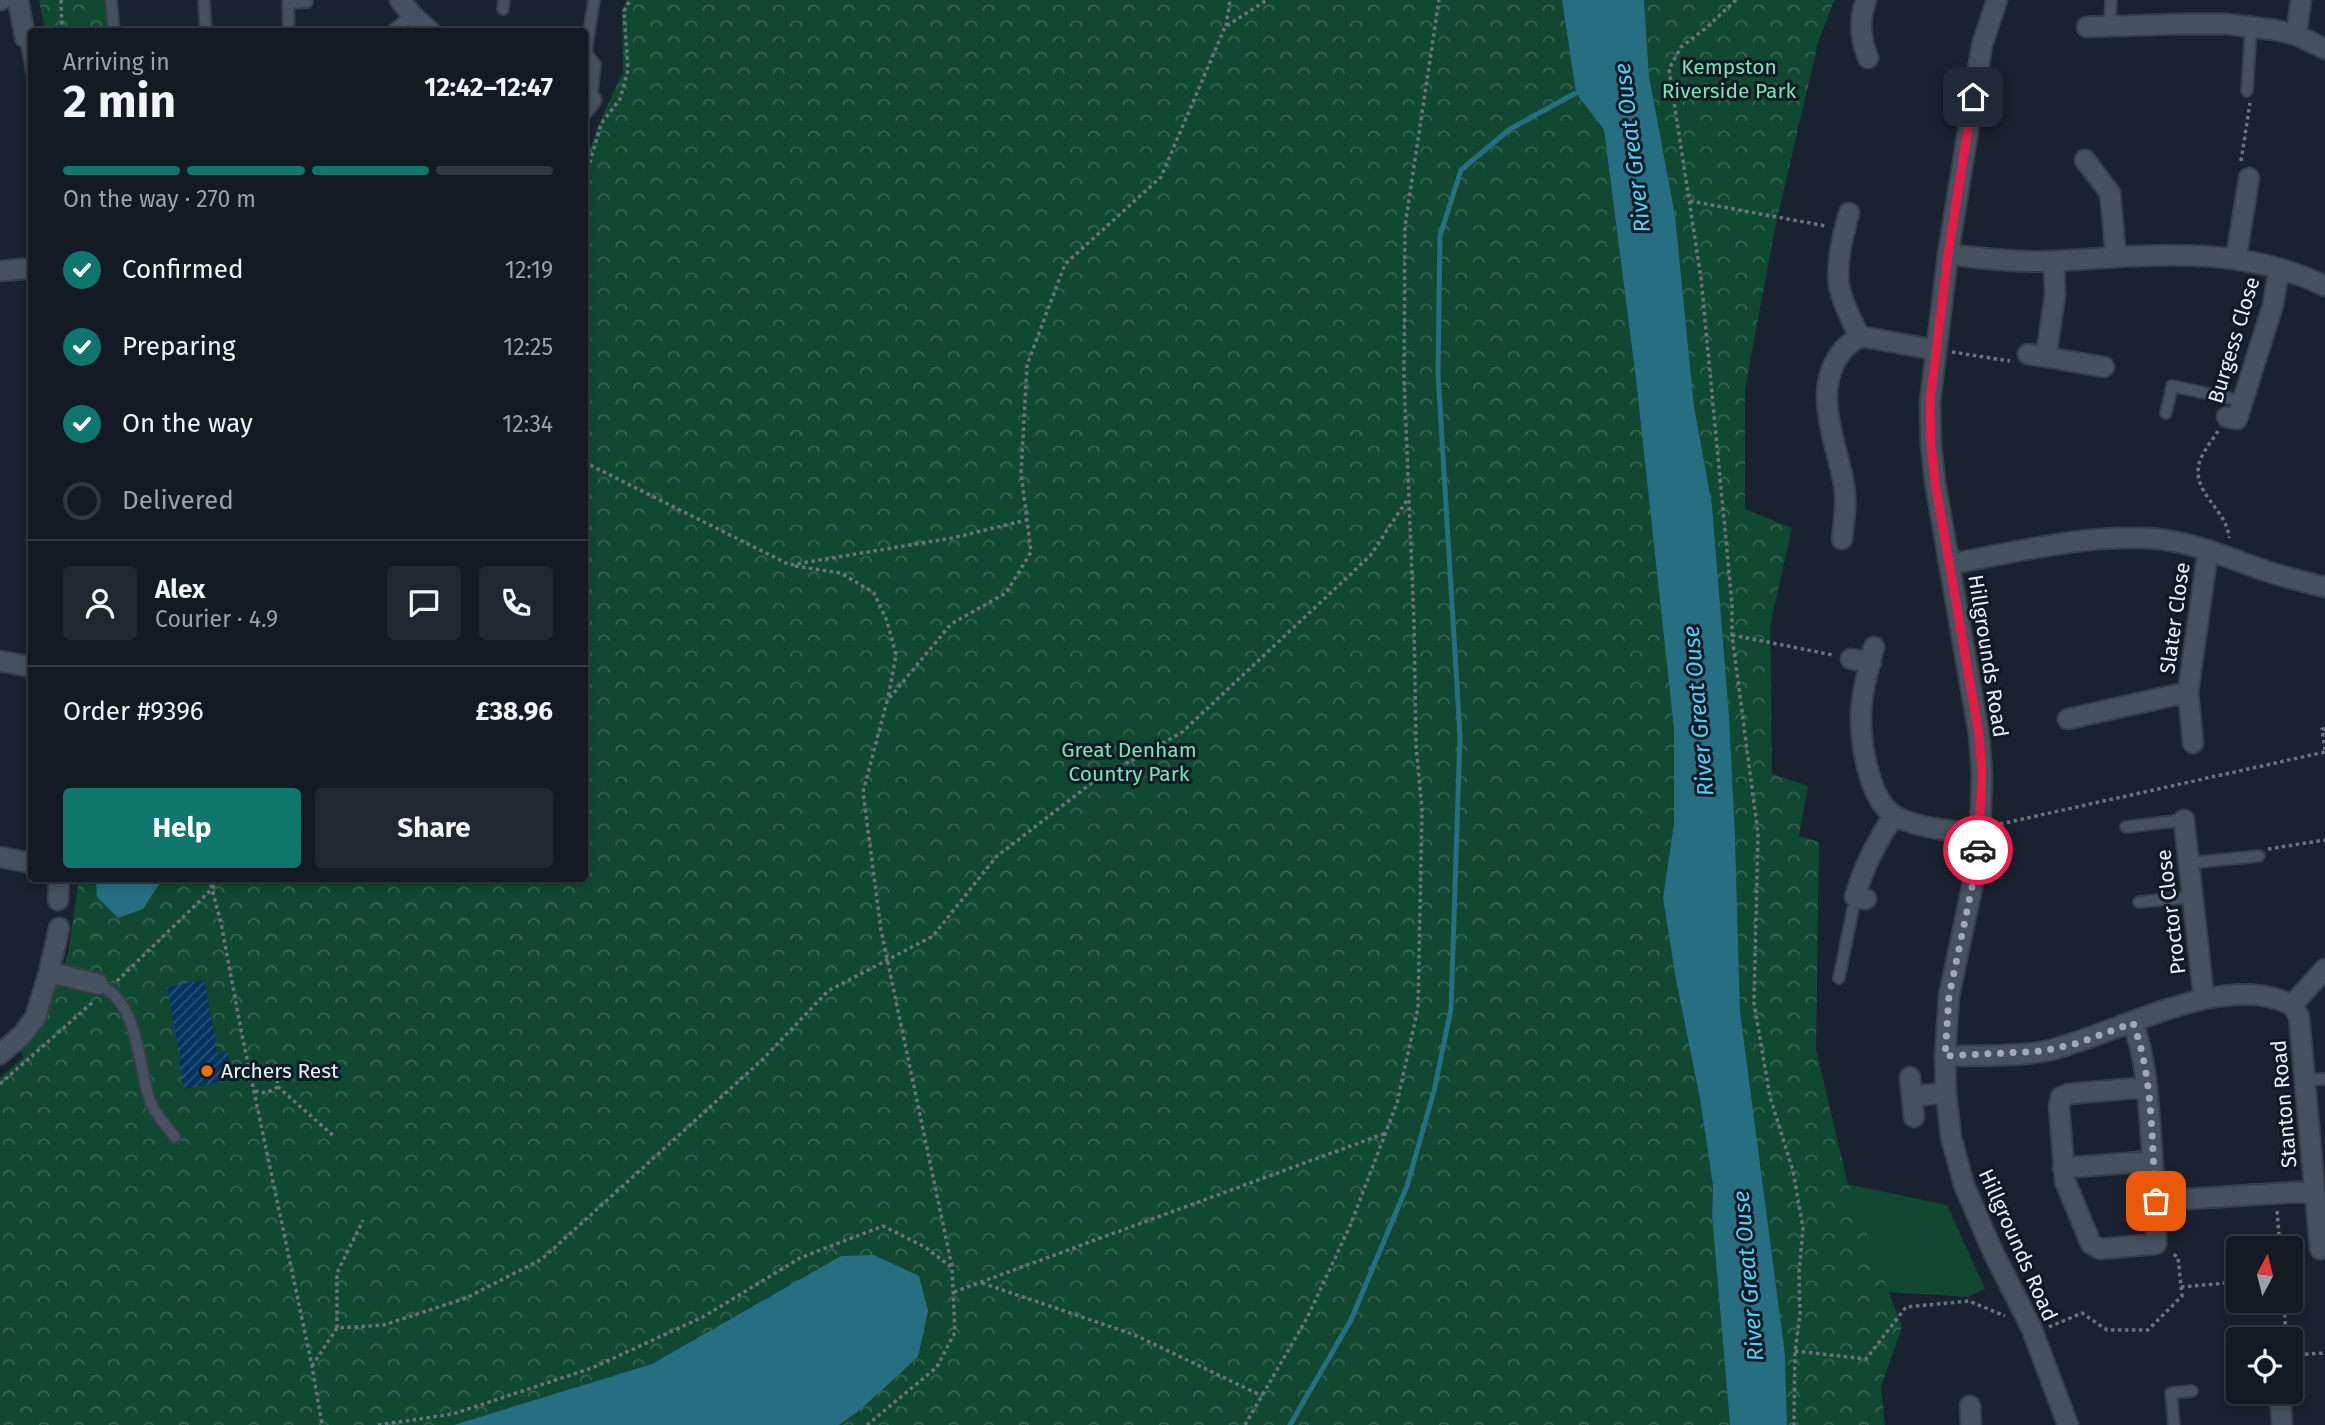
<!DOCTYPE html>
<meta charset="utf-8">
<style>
:root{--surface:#131a23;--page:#202730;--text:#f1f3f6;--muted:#9da1a6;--line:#323841;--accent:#0f766e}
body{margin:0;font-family:"Fira Sans",sans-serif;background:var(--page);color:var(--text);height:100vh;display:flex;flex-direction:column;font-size:26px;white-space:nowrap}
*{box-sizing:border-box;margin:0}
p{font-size:23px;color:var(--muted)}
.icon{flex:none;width:38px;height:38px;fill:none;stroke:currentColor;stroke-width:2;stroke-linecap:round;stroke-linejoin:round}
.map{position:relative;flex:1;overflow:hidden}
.details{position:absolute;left:28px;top:28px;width:560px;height:854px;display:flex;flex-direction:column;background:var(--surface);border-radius:7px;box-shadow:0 4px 10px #0003,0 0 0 2px var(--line)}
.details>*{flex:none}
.needle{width:46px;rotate:7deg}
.controls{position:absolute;left:2226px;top:1236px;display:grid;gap:14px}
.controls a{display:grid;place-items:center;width:77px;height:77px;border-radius:7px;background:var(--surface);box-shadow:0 4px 10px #0003,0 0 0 2px var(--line);font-size:35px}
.pin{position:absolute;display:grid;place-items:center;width:60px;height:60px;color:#fff;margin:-30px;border-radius:14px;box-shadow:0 4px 10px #0006}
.courier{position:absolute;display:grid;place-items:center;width:70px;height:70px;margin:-35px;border:5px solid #e11d48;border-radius:50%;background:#fff;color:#222;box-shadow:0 2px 9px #0007}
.summary em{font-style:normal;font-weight:700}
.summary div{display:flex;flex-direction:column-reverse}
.summary{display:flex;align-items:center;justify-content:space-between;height:119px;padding:0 35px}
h1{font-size:46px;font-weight:700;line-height:52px}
.bar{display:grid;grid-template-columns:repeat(4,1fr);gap:10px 7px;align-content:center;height:84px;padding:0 35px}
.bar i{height:9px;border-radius:5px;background:var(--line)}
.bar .on{background:var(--accent)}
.bar p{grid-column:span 4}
.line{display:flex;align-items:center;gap:18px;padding:0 35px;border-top:2px solid var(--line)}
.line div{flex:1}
.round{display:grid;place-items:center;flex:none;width:74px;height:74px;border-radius:7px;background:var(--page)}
ol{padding:0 35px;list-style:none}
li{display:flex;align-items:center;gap:21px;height:77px}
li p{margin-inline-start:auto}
li .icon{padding:7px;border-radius:50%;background:var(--accent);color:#fff;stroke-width:4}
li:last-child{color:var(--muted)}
li i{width:38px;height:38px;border:4px solid var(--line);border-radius:50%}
.button{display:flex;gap:14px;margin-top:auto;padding:14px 35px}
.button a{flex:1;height:80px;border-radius:7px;background:var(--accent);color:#fff;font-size:28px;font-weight:700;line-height:80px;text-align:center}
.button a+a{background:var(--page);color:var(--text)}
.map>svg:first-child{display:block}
</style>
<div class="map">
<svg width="2325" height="1425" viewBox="0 0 2325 1425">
<defs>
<pattern id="park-crowns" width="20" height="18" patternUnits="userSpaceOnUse" patternTransform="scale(1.75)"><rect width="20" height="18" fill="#114832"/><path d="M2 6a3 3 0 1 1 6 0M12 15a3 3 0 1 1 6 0" fill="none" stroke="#346350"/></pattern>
<pattern id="building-hatch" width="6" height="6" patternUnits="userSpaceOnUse" patternTransform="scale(1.75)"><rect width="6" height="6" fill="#033563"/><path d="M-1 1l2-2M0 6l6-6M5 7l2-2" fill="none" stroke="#28537a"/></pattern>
</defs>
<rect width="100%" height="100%" fill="#19232f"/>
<path fill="#114832" d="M1847 1184 1947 1205 1985 1289 1968 1297 1888 1292Z"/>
<path fill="url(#park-crowns)" d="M39 0H105L108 31H40L44 25Z
M626 0H1562L1576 93 1604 130 1636 380 1674 730V823L1663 898 1676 980 1700 1099 1713 1186 1712 1216 1730 1425H0V1078L24 1057 21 1051 22 1045 42 1023 68 954 79 879 584 878 585 163 598 126 623 72 622 11Z
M1644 0H1834L1818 43 1775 228 1745 389V509L1792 528 1770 626 1772 774 1808 786 1799 836 1819 842 1816 1050 1848 1184 1902 1327 1881 1387 1885 1425H1787L1785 1354 1740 1011 1735 835 1729 715 1712 505 1694 406 1675 215 1649 76Z"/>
<path fill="#266e82" d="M1562 0H1644L1649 76 1675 215 1694 406 1712 505 1729 715 1735 835 1740 1011 1785 1354 1787 1425H1730L1712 1216 1713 1186 1700 1099 1676 980 1663 898 1674 823V730L1636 380 1604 130 1576 93Z
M96 879V878L162 879 143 909 118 918 97 897Z
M874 1255 919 1276 928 1311 918 1357 860 1410 839 1425H454L652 1364 841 1256Z"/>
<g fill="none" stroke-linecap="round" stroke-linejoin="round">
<path stroke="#266e82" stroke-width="5" d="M1290 1425 1351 1320 1407 1186 1434 1091 1451 1009 1460 736 1438 373 1440 236 1461 170 1510 129 1576 93"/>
</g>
<path fill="url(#building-hatch)" d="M204 980 218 1054 228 1052 234 1079 184 1089 179 1061H181L167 987Z"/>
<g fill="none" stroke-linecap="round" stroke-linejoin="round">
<g stroke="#373e49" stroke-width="14">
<path id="service" d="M111 0 114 32
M204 2 206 32
M503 9 504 0
M2110 27 2111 0
M289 32 288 3 307 2
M391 32 412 15
M25 37 32 72
M2247 91 2251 27
M591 100 595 65 586 52 594 0
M2166 413 2172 386 2243 401
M2126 827 2184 820
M2189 863 2259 856
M2139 902 2193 897
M1839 978 1853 909
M98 984C140 1003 137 1063 150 1101 155 1114 166 1126 175 1137
M2305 1080 2325 1079
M2174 1425 2171 1393 2192 1391"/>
</g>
<g stroke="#373e49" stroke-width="23">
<path id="minor" d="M0 0H1
M18 0 25 37
M400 0 412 15 431 32
M1866 0C1859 21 1860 37 1868 58
M2087 27 2180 24H2227L2276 30 2296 35 2325 49
M2296 35 2301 0
M584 109 591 100
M2085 160 2110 193 2116 256
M1849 213C1843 235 1836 262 1839 285 1842 303 1852 320 1859 336
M1948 254C1984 259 2019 263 2055 261 2149 256 2237 243 2325 286
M2236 258 2249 178
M0 271 32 268
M2028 354 2104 367
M2046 357 2055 295 2054 261
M2227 417 2237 419 2273 305 2279 269
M1842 539C1844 521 1847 503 1844 485 1837 443 1810 389 1843 350 1847 345 1854 341 1859 336L1936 350
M1950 564C2018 552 2109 528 2177 542 2207 548 2235 560 2263 570 2283 577 2304 582 2325 587
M1874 647C1869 667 1862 690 1861 711 1860 740 1868 800 1895 816 1919 829 1953 830 1980 835
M1851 659 1871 662
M0 661 32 667
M2188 692 2193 743
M2068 719 2188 692 2208 550
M2184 820 2204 999
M0 857 32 863
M1866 899 1855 897C1863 867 1877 842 1894 815
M58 900 59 878
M49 972 98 984
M2292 1005 2299 1016 2320 1249
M2292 1005 2325 969
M2133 1023C2146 1059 2148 1097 2151 1136 2153 1172 2156 1208 2156 1244L2100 1249 2091 1244 2065 1181 2059 1106 2061 1097 2068 1094 2147 1087
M0 1054 22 1035 35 1018 49 972 59 928
M1945 1056C1978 1055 2014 1057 2046 1051 2117 1035 2223 969 2292 1005
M1910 1077 1914 1117
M1912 1096 1946 1093
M2063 1168 2152 1161
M2156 1201 2314 1191
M2280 1391 2282 1425
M1970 1406 1971 1425"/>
</g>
<g stroke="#373e49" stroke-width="23">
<path id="tertiary" d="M1997 0 1982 45 1948 254 1930 402 1931 445 1935 482 1979 735 1982 774 1980 835 1975 873 1949 996 1945 1056 1946 1093 1951 1137 1964 1185 1993 1252 2031 1327 2068 1425"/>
</g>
<path stroke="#6a737e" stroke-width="3.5" stroke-dasharray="3.5 3.5" stroke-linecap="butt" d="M61 0 62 32
M1736 0 1706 28 1681 47 1669 69 1701 278 1732 604V635L1758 834 1754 1003 1770 1097 1793 1171 1803 1228 1799 1273 1800 1314 1795 1351 1794 1425
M1226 26 1230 0
M2241 161 2250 103
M584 183 601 124 620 99 628 70 624 11 630 0
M1690 201 1826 226
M1952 352 2010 361
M2218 431C2212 441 2202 452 2199 464 2192 494 2227 509 2229 538
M584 462 790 565 952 538 1027 520
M795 566 841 573 874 593 887 621 896 655 888 698
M1732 635 1833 655
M2325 729H2322L2325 750
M2000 824 2325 752
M2268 849 2325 840
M209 878 221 923 242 1035 312 1366 322 1425
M117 981 211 890 220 878
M251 1075 264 1068 276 1072 278 1087 335 1137
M0 1084 93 1002
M255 1091 266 1093 278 1087
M2277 1211 2280 1248
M982 1283 1135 1335 1262 1396
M2181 1287 2238 1282
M954 1292 1386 1133
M2284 1300 2286 1339
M2049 1327 2082 1313 2107 1330H2148L2182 1296 2178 1257 2171 1253
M337 1328V1273L363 1220
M1795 1351 1866 1359 1906 1307 1969 1301 2005 1316
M2291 1355 2325 1353
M312 1366 337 1328 384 1325 466 1298 542 1259 762 1060 828 991 933 936 996 857 1093 782 1181 733 1370 556 1407 500
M378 1425 453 1414 592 1368 703 1317 800 1258 883 1226 925 1247 950 1266
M867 1425 937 1367 955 1332 952 1267 881 930 863 792 887 701 951 624 1006 593 1031 552 1021 473 1027 365 1065 264 1161 177 1225 27 1267 0
M1245 1425 1307 1318 1350 1226 1397 1103 1418 1008 1422 810 1416 745 1414 622 1404 378 1405 226 1439 0"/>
<use href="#service" stroke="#46515f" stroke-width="10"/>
<use href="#minor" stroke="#46515f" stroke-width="19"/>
<use href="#tertiary" stroke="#46515f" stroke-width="19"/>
</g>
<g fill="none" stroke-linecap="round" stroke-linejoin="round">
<path stroke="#a1a9b2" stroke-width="7" stroke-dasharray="0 12.6" d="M1978 850 1975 873 1949 996 1945 1056 2043 1051 2078 1043 2133 1023C2154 1078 2151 1143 2156 1201"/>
<path stroke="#e11d48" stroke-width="9" d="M1973 97 1948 254 1930 402 1931 445 1935 482 1979 735 1982 774 1978 850"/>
</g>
<circle fill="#e8710a" stroke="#101a25" stroke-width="2.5" cx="207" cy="1071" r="7"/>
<g text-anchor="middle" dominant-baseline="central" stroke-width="6" stroke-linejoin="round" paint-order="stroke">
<g font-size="21" fill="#79e7b5" stroke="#101a25">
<text x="1729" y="67">Kempston<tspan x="1729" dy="24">Riverside Park</tspan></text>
<text x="1129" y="750">Great Denham<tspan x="1129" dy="24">Country Park</tspan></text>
</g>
<g font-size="21" fill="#eaf1f9" stroke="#101a25">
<text transform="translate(2234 340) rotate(-73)">Burgess Close</text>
<text transform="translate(2175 618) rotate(-82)">Slater Close</text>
<text transform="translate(1988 656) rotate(81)">Hillgrounds Road</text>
<text transform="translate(2171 912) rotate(-97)">Proctor Close</text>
<text transform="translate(2284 1104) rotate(-95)">Stanton Road</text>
<text transform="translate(2018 1245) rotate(66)">Hillgrounds Road</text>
</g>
<g font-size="21" fill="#eaf1f9" stroke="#101a25" text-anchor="start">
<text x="221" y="1071">Archers Rest</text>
</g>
<g font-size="23" font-style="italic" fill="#4fd5fb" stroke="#101a25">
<text transform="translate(1632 148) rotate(-97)">River Great Ouse</text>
<text transform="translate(1698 711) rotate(-95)">River Great Ouse</text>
<text transform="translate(1748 1276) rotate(-95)">River Great Ouse</text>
</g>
</g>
</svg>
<div class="controls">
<a><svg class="needle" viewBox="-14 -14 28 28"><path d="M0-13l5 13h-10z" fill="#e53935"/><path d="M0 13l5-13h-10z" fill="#9da1a6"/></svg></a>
<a><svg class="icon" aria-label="locate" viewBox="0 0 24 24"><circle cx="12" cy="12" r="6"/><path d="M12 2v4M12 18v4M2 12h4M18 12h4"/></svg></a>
</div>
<div class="pin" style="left:2156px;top:1201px;background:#ea580c"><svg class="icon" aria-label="bag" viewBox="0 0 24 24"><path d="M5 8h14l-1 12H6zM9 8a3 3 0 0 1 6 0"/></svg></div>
<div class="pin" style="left:1973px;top:97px;background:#1f2937"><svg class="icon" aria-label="home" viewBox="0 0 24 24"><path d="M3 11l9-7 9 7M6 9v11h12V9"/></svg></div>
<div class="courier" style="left:1978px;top:850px"><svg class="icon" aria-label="car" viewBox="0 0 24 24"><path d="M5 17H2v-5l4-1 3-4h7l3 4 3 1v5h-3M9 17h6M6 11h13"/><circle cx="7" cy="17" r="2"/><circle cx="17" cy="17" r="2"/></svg></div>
<section class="details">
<div class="summary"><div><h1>2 min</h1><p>Arriving in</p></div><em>12:42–12:47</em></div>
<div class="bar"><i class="on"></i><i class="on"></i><i class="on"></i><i></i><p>On the way · 270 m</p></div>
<ol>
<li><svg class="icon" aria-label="check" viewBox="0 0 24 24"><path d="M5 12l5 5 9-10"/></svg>Confirmed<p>12:19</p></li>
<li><svg class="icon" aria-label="check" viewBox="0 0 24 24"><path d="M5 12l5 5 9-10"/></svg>Preparing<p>12:25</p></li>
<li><svg class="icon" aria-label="check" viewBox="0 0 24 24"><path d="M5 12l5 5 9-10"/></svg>On the way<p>12:34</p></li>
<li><i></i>Delivered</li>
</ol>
<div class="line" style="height:126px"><a class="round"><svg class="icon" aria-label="person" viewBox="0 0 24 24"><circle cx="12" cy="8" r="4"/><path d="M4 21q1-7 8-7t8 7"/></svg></a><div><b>Alex</b><p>Courier · 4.9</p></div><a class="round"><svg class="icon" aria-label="chat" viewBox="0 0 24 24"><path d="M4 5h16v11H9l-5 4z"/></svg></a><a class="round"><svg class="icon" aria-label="phone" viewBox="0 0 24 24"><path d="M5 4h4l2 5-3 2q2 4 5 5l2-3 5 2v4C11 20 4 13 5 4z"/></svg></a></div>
<div class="line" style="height:91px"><div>Order #9396</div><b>£38.96</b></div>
<div class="button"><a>Help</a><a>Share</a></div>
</section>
</div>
